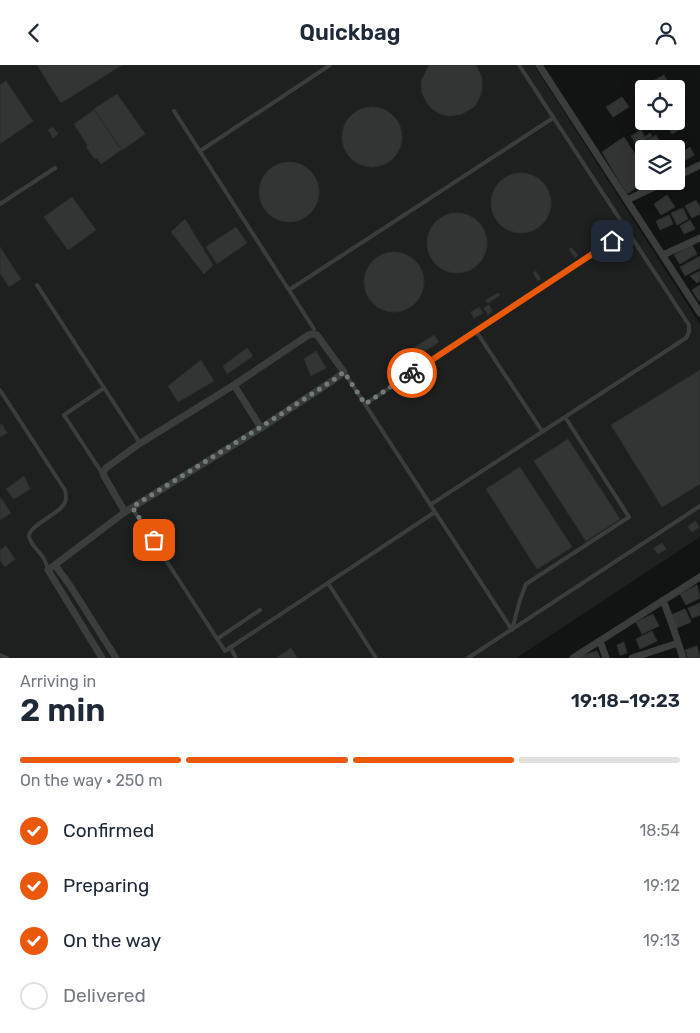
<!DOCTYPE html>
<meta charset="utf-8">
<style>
:root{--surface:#fff;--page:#f6f6f7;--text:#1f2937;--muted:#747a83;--line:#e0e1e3;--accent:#ea580c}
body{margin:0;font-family:Rubik,sans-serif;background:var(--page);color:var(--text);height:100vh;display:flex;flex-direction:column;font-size:19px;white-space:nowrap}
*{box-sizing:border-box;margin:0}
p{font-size:16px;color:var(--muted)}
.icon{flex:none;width:28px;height:28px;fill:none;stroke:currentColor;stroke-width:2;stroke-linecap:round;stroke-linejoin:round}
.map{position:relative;height:593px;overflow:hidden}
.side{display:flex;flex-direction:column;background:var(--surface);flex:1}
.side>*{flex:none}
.controls{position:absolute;left:635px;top:15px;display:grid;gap:10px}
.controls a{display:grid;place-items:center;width:50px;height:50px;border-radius:5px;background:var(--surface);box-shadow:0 5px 20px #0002;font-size:25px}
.pin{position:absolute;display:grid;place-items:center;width:42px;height:42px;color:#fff;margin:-21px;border-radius:10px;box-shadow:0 2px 8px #0006}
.courier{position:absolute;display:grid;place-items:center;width:50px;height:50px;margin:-25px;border:4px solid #ea580c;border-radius:50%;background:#fff;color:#222;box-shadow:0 1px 6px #0007}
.headline em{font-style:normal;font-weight:600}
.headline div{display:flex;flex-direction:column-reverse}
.headline{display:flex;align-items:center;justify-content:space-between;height:85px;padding:0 20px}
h1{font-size:32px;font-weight:600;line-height:38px}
.bar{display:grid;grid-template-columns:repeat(4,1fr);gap:8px 5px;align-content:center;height:60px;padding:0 20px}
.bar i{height:6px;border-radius:4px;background:var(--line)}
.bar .selected{background:var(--accent)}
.bar p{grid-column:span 4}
ol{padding:0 20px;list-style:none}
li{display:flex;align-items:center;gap:15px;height:55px}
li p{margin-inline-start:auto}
li .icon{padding:5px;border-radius:50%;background:var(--accent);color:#fff;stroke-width:4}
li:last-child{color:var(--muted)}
li i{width:28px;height:28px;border:2px solid var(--line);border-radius:50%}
header{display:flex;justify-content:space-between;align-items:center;height:65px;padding:0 20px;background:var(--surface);font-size:22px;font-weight:600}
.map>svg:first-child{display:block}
</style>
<header><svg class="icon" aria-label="back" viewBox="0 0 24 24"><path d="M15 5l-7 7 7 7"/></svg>Quickbag<svg class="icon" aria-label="person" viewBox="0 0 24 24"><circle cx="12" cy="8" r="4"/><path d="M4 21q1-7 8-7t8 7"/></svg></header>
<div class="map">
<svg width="700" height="593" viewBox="0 0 700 593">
<rect width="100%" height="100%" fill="#121313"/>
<path fill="#1e2020" d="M0 0H534L700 259V472L516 593H0Z"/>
<path fill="#323534" stroke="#2c2f2f" d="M37 0H122L61 38Z
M429 0H475L477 2 482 13V25L480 32 474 42 462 49 450 51 440 49 431 43 427 38 422 28 421 16Z
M664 10 669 19 661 24H658L653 16Z
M6 16 33 56 0 79V20Z
M117 29 145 69 122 85 94 44Z
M622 32 629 42 613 52 606 42Z
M342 72a30 30 0 1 1 60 0a30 30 0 1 1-60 0Z
M94 45 121 85 101 99 97 93 95 94 86 82 88 81 74 59Z
M677 54 682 63 672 69 667 60 673 56H676Z
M53 62 58 69 53 73 48 65Z
M641 65 645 72 650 68 652 71 637 80 631 71Z
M656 70 661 79 653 84 644 85 639 80Z
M624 72 644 103V116H646L627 129 602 87Z
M660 79 663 84H652Z
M690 82 694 90 686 95 682 87Z
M259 127a30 30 0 1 1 60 0a30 30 0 1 1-60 0Z
M491 138a30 30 0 1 1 60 0a30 30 0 1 1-60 0Z
M667 130 675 142 661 150 654 139Z
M72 132 96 165 68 185 44 152Z
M696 135 700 142V149L692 153 685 141Z
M683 143 688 154 677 160 671 148Z
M427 178a30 30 0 1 1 60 0a30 30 0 1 1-60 0Z
M669 150 673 159 660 165 656 156Z
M185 154 213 200 204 209 171 167Z
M690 155 695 164 684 169 680 161Z
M236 162 247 178 217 199 206 182Z
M692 180 697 189 680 199 674 190Z
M0 182 21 214 9 222 0 208Z
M572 183 578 190 575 193 569 184Z
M364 217a30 30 0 1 1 60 0a30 30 0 1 1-60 0Z
M700 191V203L685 211 680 202Z
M536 206 541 214 538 216 533 208Z
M700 206V216L697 218 690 211Z
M700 220V235L699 236 692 225Z
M498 228 500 230 488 238 486 235Z
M489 240 492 246 488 250 484 243Z
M479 242 483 248 474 253 471 247Z
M434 270 439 277 400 302 396 294Z
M247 283 253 291 227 309 223 301Z
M316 286 326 303 311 311 304 294Z
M201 295 214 316 178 337 168 321Z
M700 305V419L662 442 611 360Z
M2 359 7 368 0 372V360Z
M568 374 620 454 586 476 534 396Z
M520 402 572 482 537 504 486 424Z
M24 411 30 424 14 434 6 424Z
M0 432 11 448 0 455Z
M695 456 699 462 692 467 688 462Z
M662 478 666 484 658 489 654 483Z
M6 481 15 494 5 502 0 495V485Z
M697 520 700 533 686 540 680 529Z
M700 538V550L692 553 688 543Z
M685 544 691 557 677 563 671 550Z
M653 549 659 561 642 569 636 557Z
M652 566 657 576 640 584 636 574Z
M624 577 627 588 620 590 617 580Z
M697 581 700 593H688L685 585Z
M291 583 297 593H276Z
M597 586 600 593H579L578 592Z"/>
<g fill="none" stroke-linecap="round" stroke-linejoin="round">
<path stroke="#393d3c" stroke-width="4" d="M174 46 314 264
M200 86 330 0
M0 139 55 103
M37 220 140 378
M289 225 553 53
M476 266 542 366
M344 307 512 565
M0 325 65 425C66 429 67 433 65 437 61 449 30 459 29 471 29 478 41 488 44 494 46 497 47 502 48 505
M365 339 627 166
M102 408 64 350 104 323
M430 440 686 273 689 267V260L519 0
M132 443 225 586 435 447
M328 518 376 593
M512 565 520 535 526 519 629 452 565 352
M217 574 260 545
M230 582 236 593
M0 590 7 593
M468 593 700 441"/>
<path stroke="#393d3c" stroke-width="7" d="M539 0 700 248
M676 112 700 100
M627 135 667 116
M663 190 700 173
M234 320 261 363
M55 500 71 522 116 593
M663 535 673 562 683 593
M600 576 606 593
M102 593 48 505 125 447 261 363 332 316 344 307 317 270 311 269 307 271 234 320 139 379 106 403 103 407 104 411 125 447
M573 593 700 512
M632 593 678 578"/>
</g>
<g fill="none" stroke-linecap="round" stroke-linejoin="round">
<path stroke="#727b76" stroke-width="5" stroke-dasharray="0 9" d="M154 475 132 442 261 362 332 316 344 307 365 339 412 308"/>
<path stroke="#ea580c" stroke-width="6" d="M412 308 612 176"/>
</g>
</svg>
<div class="controls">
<a><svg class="icon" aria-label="locate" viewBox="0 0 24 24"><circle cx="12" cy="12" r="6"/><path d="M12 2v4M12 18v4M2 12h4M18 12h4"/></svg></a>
<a><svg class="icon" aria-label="layers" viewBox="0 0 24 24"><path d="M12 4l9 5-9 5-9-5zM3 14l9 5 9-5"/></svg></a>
</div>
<div class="pin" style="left:154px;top:475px;background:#ea580c"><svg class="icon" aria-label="bag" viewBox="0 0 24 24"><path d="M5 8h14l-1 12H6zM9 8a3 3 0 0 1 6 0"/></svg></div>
<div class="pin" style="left:612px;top:176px;background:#1f2937"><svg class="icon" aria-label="home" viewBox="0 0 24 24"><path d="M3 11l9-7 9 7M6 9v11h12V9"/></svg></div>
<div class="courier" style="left:412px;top:308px"><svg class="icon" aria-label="bike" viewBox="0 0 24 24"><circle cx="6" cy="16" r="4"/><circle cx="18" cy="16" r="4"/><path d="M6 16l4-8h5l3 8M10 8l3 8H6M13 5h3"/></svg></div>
</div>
<section class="side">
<div class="headline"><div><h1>2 min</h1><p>Arriving in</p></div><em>19:18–19:23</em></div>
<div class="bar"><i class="selected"></i><i class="selected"></i><i class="selected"></i><i></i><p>On the way · 250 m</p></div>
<ol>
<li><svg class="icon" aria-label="check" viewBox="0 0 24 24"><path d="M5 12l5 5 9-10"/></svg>Confirmed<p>18:54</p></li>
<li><svg class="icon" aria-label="check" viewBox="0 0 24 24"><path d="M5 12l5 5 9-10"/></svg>Preparing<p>19:12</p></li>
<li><svg class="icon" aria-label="check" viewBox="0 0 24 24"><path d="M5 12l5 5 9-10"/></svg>On the way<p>19:13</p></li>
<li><i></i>Delivered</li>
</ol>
</section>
